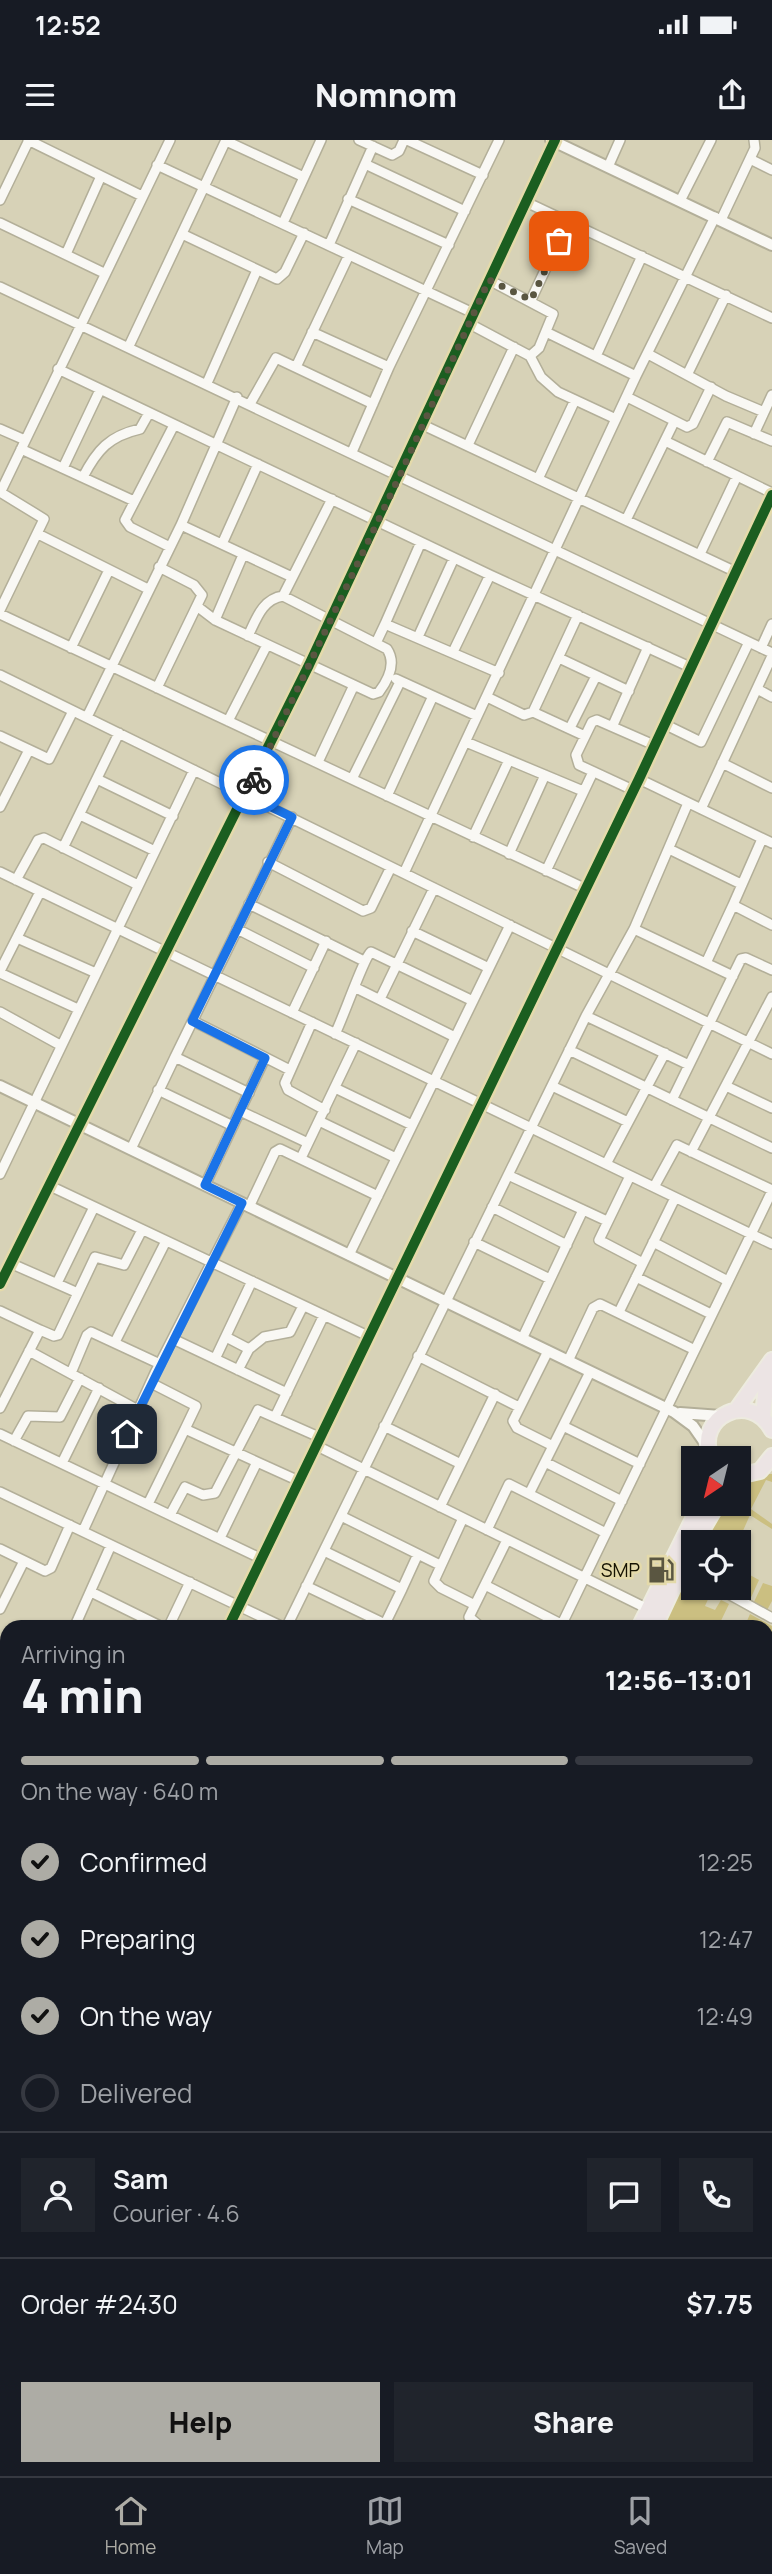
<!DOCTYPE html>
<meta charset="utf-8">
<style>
:root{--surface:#171b24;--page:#20242c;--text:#f1f3f6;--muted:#9ea1a6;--line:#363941;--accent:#adaca5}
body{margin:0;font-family:Manrope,sans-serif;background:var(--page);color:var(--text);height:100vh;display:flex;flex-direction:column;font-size:26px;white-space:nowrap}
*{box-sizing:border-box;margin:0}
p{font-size:23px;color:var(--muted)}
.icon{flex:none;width:38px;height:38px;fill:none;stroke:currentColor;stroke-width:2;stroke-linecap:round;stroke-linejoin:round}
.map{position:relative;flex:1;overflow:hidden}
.panel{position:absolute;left:0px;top:1480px;width:774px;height:856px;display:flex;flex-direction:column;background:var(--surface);border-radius:21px 21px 0 0;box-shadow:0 2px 5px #0004}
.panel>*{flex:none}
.needle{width:46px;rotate:215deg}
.tools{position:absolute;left:681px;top:1306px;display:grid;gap:14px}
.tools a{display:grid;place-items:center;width:70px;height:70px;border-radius:0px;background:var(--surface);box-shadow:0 2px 5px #0004;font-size:35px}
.pin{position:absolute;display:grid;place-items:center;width:60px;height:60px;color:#fff;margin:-30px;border-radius:14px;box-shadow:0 4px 10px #0006}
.courier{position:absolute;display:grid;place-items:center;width:70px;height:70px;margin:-35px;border:5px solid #1a73e8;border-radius:50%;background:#fff;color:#222;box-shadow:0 2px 9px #0007}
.headline em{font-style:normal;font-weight:800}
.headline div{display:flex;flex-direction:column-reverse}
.headline{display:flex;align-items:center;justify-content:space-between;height:119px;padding:0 21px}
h1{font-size:46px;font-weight:800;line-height:52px}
.bar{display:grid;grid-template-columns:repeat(4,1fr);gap:10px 7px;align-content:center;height:84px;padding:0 21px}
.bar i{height:9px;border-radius:5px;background:var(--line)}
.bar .selected{background:var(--accent)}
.bar p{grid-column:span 4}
.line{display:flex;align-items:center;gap:18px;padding:0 21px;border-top:2px solid var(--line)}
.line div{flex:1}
.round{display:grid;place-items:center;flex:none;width:74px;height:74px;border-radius:0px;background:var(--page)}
ol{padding:0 21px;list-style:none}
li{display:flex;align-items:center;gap:21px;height:77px}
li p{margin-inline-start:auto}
li .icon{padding:7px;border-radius:50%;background:var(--accent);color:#111;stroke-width:4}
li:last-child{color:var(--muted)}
li i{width:38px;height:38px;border:4px solid var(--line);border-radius:50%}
.button{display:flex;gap:14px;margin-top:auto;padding:14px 21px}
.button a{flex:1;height:80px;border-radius:0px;background:var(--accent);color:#111;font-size:28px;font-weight:800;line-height:80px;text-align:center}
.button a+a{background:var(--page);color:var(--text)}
.status{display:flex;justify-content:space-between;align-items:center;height:49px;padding:0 35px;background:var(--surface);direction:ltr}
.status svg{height:19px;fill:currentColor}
header{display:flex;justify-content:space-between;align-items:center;height:91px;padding:0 21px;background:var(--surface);font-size:32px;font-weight:800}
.tab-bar{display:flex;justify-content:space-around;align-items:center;height:98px;border-top:2px solid var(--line);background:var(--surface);font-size:19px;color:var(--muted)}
.tab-bar a{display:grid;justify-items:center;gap:4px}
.tab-bar .selected{color:var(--accent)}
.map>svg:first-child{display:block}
</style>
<div class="status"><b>12:52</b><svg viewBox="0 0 49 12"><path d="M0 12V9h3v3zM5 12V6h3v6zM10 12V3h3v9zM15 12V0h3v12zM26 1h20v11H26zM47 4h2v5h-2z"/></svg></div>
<header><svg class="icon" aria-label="menu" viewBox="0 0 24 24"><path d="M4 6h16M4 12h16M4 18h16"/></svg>Nomnom<svg class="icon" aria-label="share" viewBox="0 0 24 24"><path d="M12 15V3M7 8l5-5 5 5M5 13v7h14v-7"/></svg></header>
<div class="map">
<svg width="772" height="2336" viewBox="0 0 772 2336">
<rect width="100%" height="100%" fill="#d7d2b7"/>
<path fill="#cbbf81" d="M765 1334H772V1342L766 1340 751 1369 772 1384V1389L750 1375 738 1402H702L724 1363H738L739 1349 746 1340Z
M739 1429 759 1440 748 1464 728 1454V1447H738Z
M683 1440 710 1455 705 1466 715 1470 721 1460 729 1464 718 1487 660 1488Z
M763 1443 772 1446V1461L766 1472 752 1466Z
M750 1474 772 1486V1580L767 1591 766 1488H744Z"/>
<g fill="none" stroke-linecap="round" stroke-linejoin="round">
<g stroke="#b3af99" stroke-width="12">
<path id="minor" d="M28 0 142 56
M359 0 392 15 399 11 404 0
M407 0 483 35
M226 1 304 37
M750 19 772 30
M365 24 465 71
M157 25 473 173
M608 27 620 0
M348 59 449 105
M0 60 29 0
M680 61 711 0
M526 62 772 178
M721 80 755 8 754 0
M0 83 104 133
M283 83 321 0
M182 94 277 139 285 132 304 93
M329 105 373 6
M66 114 101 36
M489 140 553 174 539 208 530 216
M0 147 772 513
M531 160 568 81
M468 183 530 216 541 237 558 252 616 279
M312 192 389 227 352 312
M546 192 636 236
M129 206 226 0
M648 214 726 256 764 272
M596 216 642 116
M296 227 349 115
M389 227 499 0
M58 229 490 435 690 527
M687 235 726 155
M207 243 257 130
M627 257 687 287 693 284 711 247
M250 264 276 218 373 264
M423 285 736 432
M0 289 25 300
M754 294 772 255
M665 301 772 353
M468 305 514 207
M21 309 134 361
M707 322 727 282 772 301
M63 328 100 250
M83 337C97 310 109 296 140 289L149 273
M538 339 575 260
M0 353 170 0
M626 380 674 282
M181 385 292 437
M38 394 148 449
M421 402 385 484 499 533
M222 404 258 324
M170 407 130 387 125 380 174 285
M700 414 737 336
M198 467 215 480 373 554 379 552C388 540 397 524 387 509L283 456 332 359
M0 470 44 379 0 352
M0 474 584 748
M215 480 243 415
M248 496C256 480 262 459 283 456
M418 497 454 418
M376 503 385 484
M71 508 109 430
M761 508 772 484
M453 512 490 435
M559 518 629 551
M0 535 772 914
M396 539 477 576
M157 548 202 455 194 445 159 427
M757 549 772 557
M487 557 524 575 533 572 578 475
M533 572 585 596
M87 577 181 385 237 257
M228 581 267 505
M664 584 701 602 749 502
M613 585 648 507
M570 588 596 536
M0 596 49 619 73 571
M466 602 583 651
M318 622 354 545
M722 623 772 648
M97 639 173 676
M352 639 400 542
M639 639 772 703
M633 650 579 625 576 615 592 582 597 580 654 605
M387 656 433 556
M0 667 29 610
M701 669 772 516
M80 675 155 711
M473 697 509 620
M762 699 733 765 772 785
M63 708 119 593
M669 709 741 744
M509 714 545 635
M268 722 363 771 371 768 391 727
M546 731 593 632
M0 732 772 1104
M404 733 636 236 715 77
M16 740 38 700 44 698 138 745
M249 764 364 821
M237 789 314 828
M634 789 733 836
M412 791 489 828
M17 798 96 833
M706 823 733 765
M0 831 40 752
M0 833 78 869
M356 848 455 897
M380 859 434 748
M0 872 60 905
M292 873 326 801
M586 876 689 925
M193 881 290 930
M312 882 285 943 288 950 325 970
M335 894C342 881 364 817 371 812L473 861
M569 910 772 1008
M175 917 292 677
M552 946 628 982
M726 946 772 968
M335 948 412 985
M158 950 233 986
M672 960 741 819 746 818 772 830
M240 971 308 1003
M319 981 396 1018
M131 1009 175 917 249 953
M691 1012 772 857
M301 1018 356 903
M606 1024 665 913
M0 1034 194 630
M508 1035 607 1081
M630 1036 599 1100 643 1123
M48 1045 368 1196
M205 1045 265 918
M654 1047 677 1005 772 1050
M249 1067 275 1012 280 1009 378 1056
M492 1067 567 1105
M474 1102 550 1139
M653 1102 728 1141
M349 1115 510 785
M10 1123 78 1153 58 1195 54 1196 40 1190
M636 1137 711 1174
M57 1143 94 1067
M0 1144 309 525 555 0
M78 1153 95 1117 124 1125 142 1090
M0 1171 40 1190 0 1268
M619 1172 675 1058
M226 1197 249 1209 238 1230
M173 1199 287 1253
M522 1199 583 1070
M115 1202 166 1101
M249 1209 264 1197 290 1192 303 1166
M29 1211 138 1270
M548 1211 513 1281 517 1288 553 1306
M418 1216 519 1267
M215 1219 252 1141
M568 1221 593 1168 600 1164 693 1209
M71 1233 87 1195 91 1192 160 1224
M151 1243 196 1266 185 1289
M275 1277 324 1175
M384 1286 461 1324
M563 1286 640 1324
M0 1294 262 1419
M14 1301 28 1276 60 1277 80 1238
M315 1305 648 1469
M545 1322 622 1361
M62 1323 99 1248
M0 1352 285 1488
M529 1354 606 1393
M148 1364 185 1289 257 1322
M440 1367 495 1254
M170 1375 185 1347 203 1355 215 1353 258 1270 319 1297
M341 1376 440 1425
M463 1378 434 1441 441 1448 475 1465
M487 1390 509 1344 529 1354 590 1232
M83 1391 155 1233 242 1063
M220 1398 257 1322 299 1341
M0 1409 45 1431 51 1428 70 1385
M324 1411 402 1449 383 1488
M485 1445 561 1484
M306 1446 385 1484
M716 1447 772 1478
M402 1449 418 1414
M91 1452 164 1488
M0 1469 24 1421
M74 1488 111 1405
M168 1488 190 1442
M228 1488 639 639 772 355
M286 1488 586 876 634 789 688 663
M482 1488 469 1477 507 1400
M560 1488 772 1051
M0 1551 7 1555
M766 1601 772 1590
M766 1624 772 1627
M0 1641 7 1626
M0 1647 7 1650
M0 1688 7 1691
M766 1705 772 1704
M766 1734 772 1736
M0 1745 7 1749
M0 1795 7 1798
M0 1837 7 1822
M766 1871 772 1860
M0 1962 7 1948
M766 1980 772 1983
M0 2084 7 2070
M766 2113 772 2116
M0 2136 7 2139
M766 2149 772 2138
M0 2195 7 2198
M0 2239 7 2242
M766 2245 772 2248
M0 2290 7 2275
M102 2329 116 2336
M401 2329 415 2336
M27 2336 30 2329
M151 2336 154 2329
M539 2336 542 2329
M670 2336 673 2329"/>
</g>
<g stroke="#b3af99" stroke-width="14">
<path id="tertiary" d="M551 0 772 105
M0 946 674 1272 693 1286 707 1306
M680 1273 721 1276"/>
</g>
<g stroke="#edebdf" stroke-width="18">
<path id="trunk" d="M737 1269 772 1220
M763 1277 767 1234
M711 1318C694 1276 751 1250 772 1290
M738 1336 760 1331 772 1316
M695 1402 718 1363
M639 1488 701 1363
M654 1488 693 1405
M231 2336 235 2329
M244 2336 247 2329"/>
</g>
<use href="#minor" stroke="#f9f8f4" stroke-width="9"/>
<use href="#tertiary" stroke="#f9f8f4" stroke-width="10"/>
<use href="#trunk" stroke="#ece4e4" stroke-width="14"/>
<g stroke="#e4daaa" stroke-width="15">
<path id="cycleway" d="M0 1144 309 525 555 0
M228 1488 639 639 772 355"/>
</g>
<use href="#cycleway" stroke="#1b5e20" stroke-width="10"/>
</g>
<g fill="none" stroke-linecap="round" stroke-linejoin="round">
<path stroke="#5a5641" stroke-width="7" stroke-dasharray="0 12.6" d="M254 640 400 335 489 140 531 160 559 101"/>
<path stroke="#1a73e8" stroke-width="9" d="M127 1294 242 1063 205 1045 265 918 192 881 292 677 246 655 254 640"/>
</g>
<defs>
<g id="fuel-bare" transform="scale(2.1)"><path d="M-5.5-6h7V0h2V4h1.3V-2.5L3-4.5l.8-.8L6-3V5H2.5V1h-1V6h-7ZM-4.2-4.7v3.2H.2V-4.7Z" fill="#5a5641" stroke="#e4daaa" stroke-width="2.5" paint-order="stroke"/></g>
</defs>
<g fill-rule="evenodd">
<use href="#fuel-bare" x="661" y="1430"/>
</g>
<g text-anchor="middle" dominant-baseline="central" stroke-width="5" stroke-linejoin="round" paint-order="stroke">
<g font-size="19" fill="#161302" stroke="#e4daaa" text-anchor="end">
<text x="640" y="1430">SMP</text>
</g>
</g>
</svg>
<div class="tools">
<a><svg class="needle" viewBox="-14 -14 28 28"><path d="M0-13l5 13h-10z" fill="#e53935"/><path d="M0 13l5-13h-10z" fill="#9ea1a6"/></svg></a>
<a><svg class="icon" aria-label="locate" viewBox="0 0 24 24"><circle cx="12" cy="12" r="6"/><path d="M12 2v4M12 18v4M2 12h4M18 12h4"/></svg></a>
</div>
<div class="pin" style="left:559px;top:101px;background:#ea580c"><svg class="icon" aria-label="bag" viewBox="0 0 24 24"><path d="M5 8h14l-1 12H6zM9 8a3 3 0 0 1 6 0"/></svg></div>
<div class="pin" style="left:127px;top:1294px;background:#1f2937"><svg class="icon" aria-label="home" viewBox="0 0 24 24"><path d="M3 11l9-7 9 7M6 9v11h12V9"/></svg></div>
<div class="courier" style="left:254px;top:640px"><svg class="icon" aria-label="bike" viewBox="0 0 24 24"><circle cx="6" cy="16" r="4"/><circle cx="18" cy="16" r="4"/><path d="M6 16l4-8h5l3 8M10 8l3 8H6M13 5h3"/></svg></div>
<section class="panel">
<div class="headline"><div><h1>4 min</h1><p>Arriving in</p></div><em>12:56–13:01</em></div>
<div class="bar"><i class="selected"></i><i class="selected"></i><i class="selected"></i><i></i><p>On the way · 640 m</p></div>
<ol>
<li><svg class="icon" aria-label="check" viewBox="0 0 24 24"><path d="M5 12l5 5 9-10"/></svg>Confirmed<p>12:25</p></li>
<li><svg class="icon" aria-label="check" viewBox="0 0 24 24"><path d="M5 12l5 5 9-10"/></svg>Preparing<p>12:47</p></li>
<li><svg class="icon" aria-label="check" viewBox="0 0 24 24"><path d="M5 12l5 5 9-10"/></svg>On the way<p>12:49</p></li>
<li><i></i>Delivered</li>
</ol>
<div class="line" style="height:126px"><a class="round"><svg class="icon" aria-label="person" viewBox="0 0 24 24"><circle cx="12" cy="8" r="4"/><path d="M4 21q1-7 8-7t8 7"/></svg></a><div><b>Sam</b><p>Courier · 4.6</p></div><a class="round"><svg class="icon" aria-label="chat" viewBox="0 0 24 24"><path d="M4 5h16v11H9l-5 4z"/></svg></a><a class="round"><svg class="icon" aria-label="phone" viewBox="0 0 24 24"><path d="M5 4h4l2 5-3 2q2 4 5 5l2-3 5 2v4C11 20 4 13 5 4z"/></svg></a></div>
<div class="line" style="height:91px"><div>Order #2430</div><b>$7.75</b></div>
<div class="button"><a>Help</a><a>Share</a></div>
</section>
</div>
<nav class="tab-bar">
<a class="selected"><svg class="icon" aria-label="home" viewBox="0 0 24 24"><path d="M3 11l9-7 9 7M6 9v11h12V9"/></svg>Home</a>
<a><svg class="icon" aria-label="map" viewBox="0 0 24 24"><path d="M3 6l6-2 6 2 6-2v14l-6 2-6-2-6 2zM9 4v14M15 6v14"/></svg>Map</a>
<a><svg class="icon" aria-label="saved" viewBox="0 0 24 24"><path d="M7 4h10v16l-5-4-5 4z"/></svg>Saved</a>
</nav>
